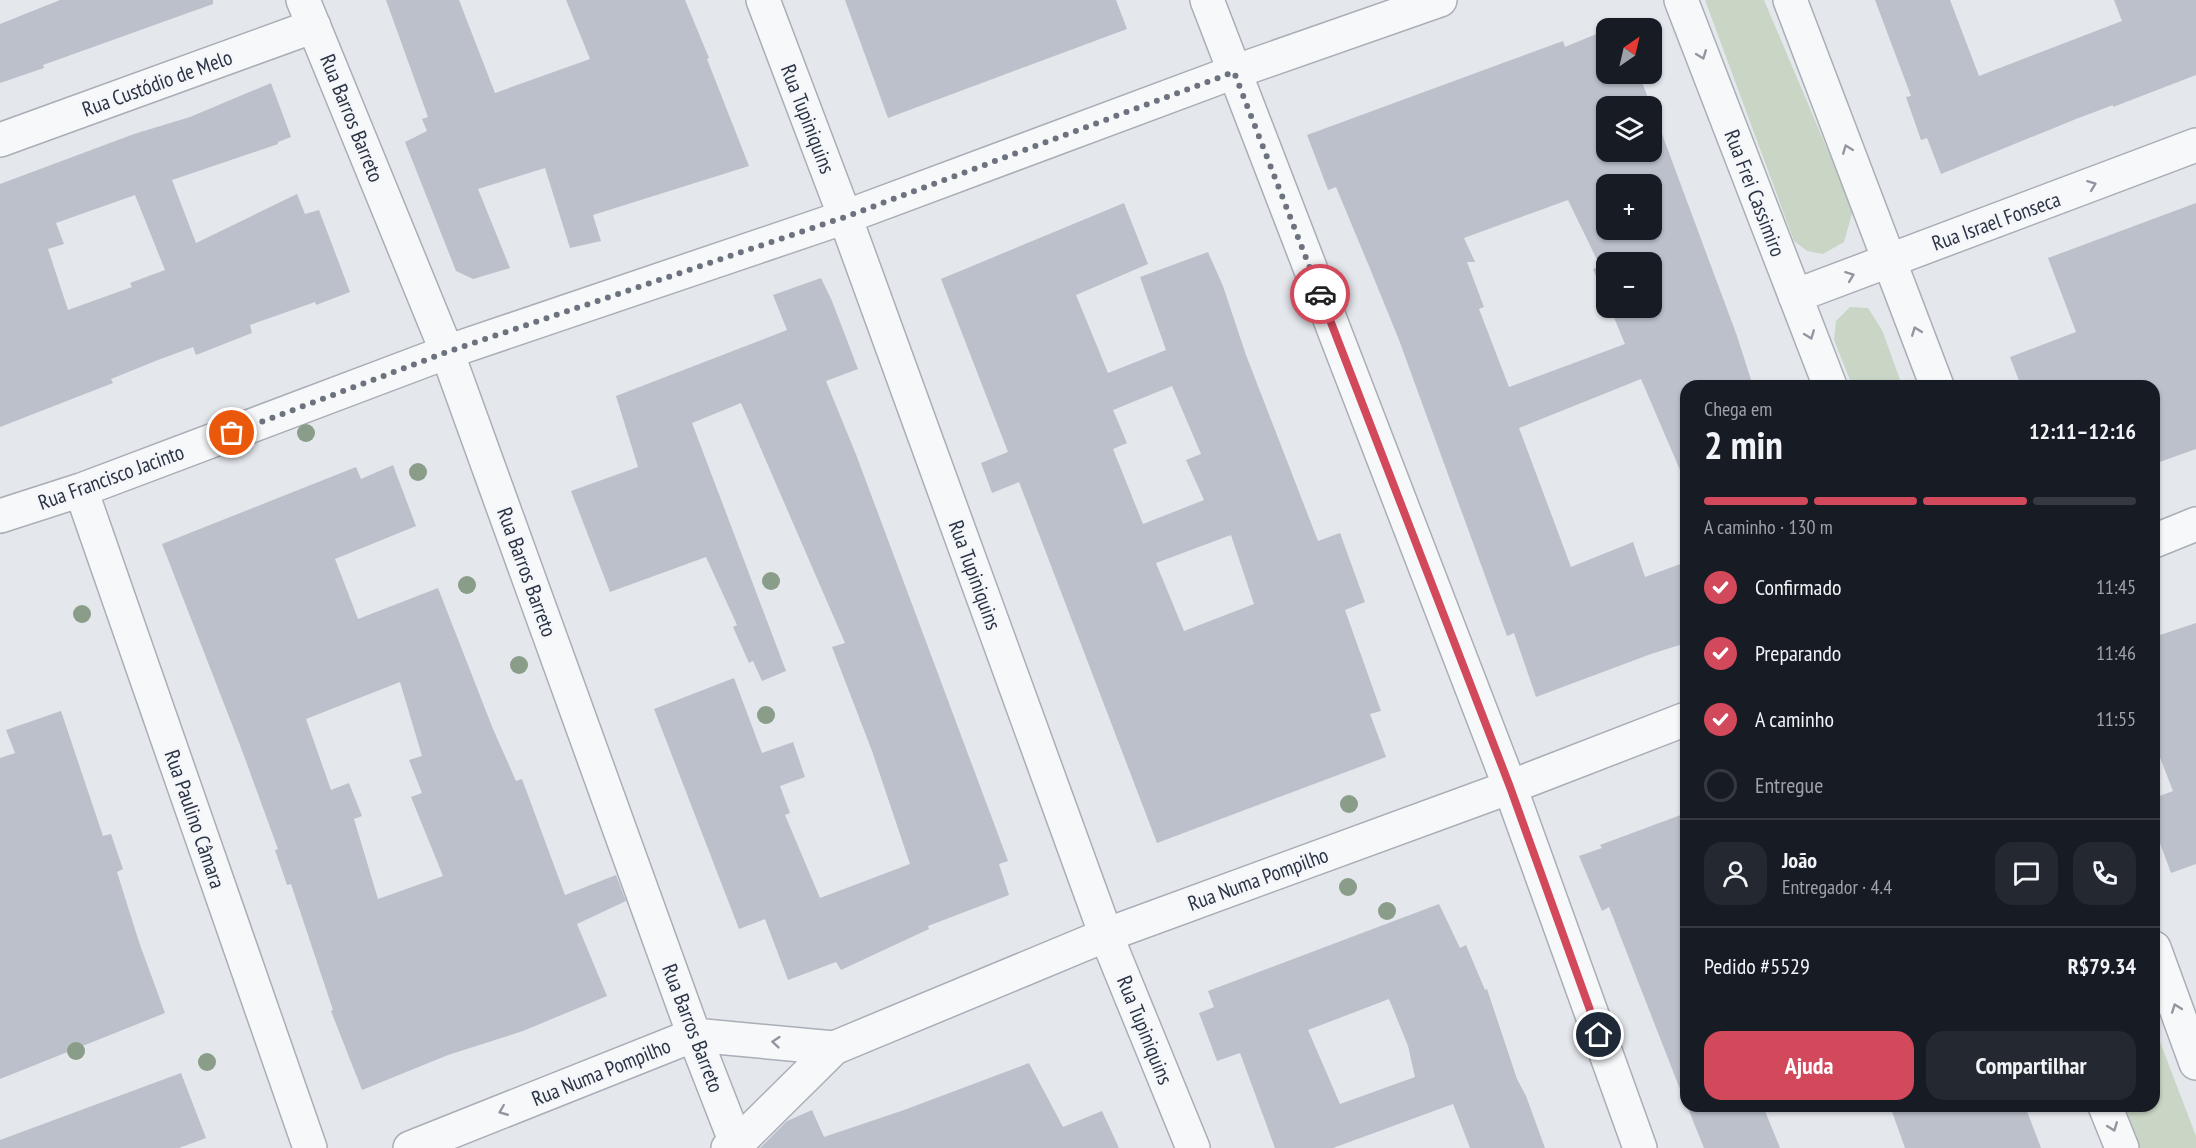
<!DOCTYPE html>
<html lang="pt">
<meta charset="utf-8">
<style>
:root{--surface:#171b24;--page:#242831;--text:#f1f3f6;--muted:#9ea1a6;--line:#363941;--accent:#d1495b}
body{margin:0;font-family:"PT Sans Narrow",sans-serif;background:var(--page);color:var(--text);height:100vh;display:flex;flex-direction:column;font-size:22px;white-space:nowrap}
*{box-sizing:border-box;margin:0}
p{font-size:20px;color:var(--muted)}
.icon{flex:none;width:33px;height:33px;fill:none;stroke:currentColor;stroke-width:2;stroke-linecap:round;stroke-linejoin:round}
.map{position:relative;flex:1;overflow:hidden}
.details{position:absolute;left:1680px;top:380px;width:480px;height:732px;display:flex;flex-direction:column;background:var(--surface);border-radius:18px;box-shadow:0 2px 4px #0004}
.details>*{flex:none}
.needle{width:39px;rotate:34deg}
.buttons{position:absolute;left:1596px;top:18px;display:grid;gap:12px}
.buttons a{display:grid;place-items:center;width:66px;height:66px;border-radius:12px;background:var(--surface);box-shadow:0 2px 4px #0004;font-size:30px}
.pin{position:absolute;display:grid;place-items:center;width:51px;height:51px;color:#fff;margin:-26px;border:3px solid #fff;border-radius:50%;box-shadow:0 2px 6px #0007}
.courier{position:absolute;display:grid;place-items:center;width:60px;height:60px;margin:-30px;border:4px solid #d1495b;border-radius:50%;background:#fff;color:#222;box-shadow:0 2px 8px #0007}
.overview em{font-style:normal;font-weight:700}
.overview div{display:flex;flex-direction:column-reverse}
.overview{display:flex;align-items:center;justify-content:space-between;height:102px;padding:0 24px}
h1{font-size:39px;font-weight:700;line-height:45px}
.bar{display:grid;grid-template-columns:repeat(4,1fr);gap:9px 6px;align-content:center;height:72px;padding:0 24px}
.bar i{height:8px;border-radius:4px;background:var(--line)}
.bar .selected{background:var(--accent)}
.bar p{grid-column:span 4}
.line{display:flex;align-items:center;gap:15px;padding:0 24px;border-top:2px solid var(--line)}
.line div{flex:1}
.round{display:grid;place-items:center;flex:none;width:63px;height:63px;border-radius:18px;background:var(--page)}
ol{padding:0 24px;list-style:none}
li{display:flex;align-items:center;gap:18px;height:66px}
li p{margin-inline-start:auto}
li .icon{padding:6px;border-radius:50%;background:var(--accent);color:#fff;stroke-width:4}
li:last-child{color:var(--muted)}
li i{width:33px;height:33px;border:3px solid var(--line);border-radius:50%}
.button{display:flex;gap:12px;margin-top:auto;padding:12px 24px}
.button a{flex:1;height:69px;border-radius:18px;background:var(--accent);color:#fff;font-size:24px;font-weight:700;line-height:69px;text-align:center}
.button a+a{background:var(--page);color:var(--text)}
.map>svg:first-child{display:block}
</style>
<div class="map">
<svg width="2196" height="1148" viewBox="0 0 2196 1148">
<rect width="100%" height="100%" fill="#e4e7ec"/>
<path fill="#c9d6c5" d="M1705 0H1764L1853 210 1844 242 1823 254 1807 251 1794 241Z
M1850 307 1868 308 1882 330 1902 385H1852L1834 340 1836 321Z
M2154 1026 2196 1136V1148H2140L2124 1106H2154Z"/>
<path fill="#bbc0ca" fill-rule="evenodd" d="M60 0H213V4L43 65 44 68 0 83V24Z
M386 0H459L495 93 590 59 566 0H685L709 58 707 59 749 166 593 215 601 241 570 248 545 168 478 189 510 268 473 279 456 271 405 142 427 131 422 119 428 117Z
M845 0H1116L1127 29 888 118Z
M1875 0H1950L1979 76 2122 21 2114 0H2196V75L2113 107V105L2076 119 1941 174 1927 138 1921 140 1906 97 1911 96Z
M1606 30V74H1639L1651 106H1606V152H1652V107L1737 336 1753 386H1686V484L1641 379 1519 428 1571 567 1633 542 1645 577 1686 562V643L1651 654 1536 697 1514 633 1507 636 1399 340 1371 271 1336 187 1328 190 1307 135 1563 41 1565 47ZM1606 184H1652V230H1606ZM1568 200 1600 266 1593 269 1606 301V262H1652V308H1610L1625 344 1509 387 1479 309 1484 307 1467 262H1475L1464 238Z
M271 83 291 137 278 142V144L172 180 196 243 297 194 305 214 319 210 350 292 316 305 315 302 250 325 252 333 196 355 193 347 158 360 111 379 113 383 0 427V184L134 134 190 117ZM135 195 165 270 130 283 132 287 68 310 48 249 64 244 56 223Z
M1124 203 1148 264 1076 295 1108 373 1166 350 1140 277 1208 252 1223 286 1246 355 1318 541 1340 533 1365 602 1345 610 1381 711 1370 714 1386 757 1157 843 1019 482 992 493 981 463 1008 452 941 279ZM1172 386 1201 454 1186 460 1204 500 1143 524 1113 449 1127 443 1113 410ZM1231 535 1254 604 1184 631 1156 563Z
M2196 203V449L2154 464V386H2021L2010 357 2076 332 2048 258Z
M821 278 832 301 858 369 826 381 857 457 1008 861 999 864 1009 895 928 926 929 929 841 970 836 962 788 980 765 919 739 929 654 709 734 678 762 753 793 742 805 777 780 786 790 813 785 815 820 898 910 864 872 751 832 647 845 643 741 403 692 423 786 671 762 681 753 661 749 663 733 627 737 625 706 557 610 592 571 491 638 467 616 396 787 330 773 295Z
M393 465 416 526 335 559 358 619 438 588 493 729 516 781 522 779 565 895 616 875 626 901 577 924 607 996 523 1031 448 1055 362 1090 331 1011 333 1010 291 884 287 885 275 850 278 849 240 745 162 544 356 467 361 479ZM400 682 422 756 409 760 422 793 411 797 443 876 378 899 354 819 362 816 349 783 331 790 306 719Z
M2196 623V864L2171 873 2154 827V798L2173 791 2154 742V637Z
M61 711 103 836 111 834 123 869 117 872 139 942 165 1013 0 1079V758L15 753 6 730Z
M1686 813V1096L1683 1097 1609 907 1602 911 1579 856 1602 848 1600 845Z
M1439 904 1460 948 1466 945 1485 990 1487 989 1517 1079 1526 1096 1545 1148H1470L1453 1104 1333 1148H1275L1240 1053 1217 1061 1199 1013 1214 1007 1208 991ZM1389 999 1408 1046 1415 1077 1340 1104 1308 1030Z
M1029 1063 1063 1127 1102 1111 1119 1148H760L787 1121 812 1110 824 1137 904 1110Z
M181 1073 206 1138 179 1148H0V1140Z
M1687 1106H1763L1780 1148H1704Z
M1890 1106H2025L2041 1148H1905Z"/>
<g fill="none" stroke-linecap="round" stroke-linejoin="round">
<g stroke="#a9aeb7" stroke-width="36">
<path id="minor" d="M303 0 447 352 694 1035 738 1148
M763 0 845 217 1106 935 1193 1148
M1207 0 1510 787 1640 1148
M1681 0 1830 386
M1790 0 1937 386
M0 140 314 26
M1795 296 2196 145
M81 490 310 1148
M0 516 81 490 447 352 845 217 1234 72 1440 0
M2154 541 2196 524
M2154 948 2196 1063
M2105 1106 2122 1148
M410 1148 694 1035 834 1048
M728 1148 737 1144 834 1048 1106 935 1510 787 1686 719"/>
</g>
<use href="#minor" stroke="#f7f8fa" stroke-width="33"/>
</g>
<g fill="#899d89">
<circle cx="306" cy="433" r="9"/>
<circle cx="418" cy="472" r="9"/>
<circle cx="771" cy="581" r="9"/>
<circle cx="467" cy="585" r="9"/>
<circle cx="82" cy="614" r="9"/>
<circle cx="519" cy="665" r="9"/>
<circle cx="766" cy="715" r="9"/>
<circle cx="1349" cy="804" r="9"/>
<circle cx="1348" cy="887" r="9"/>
<circle cx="1387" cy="911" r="9"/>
<circle cx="76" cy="1051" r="9"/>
<circle cx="207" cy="1062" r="9"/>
</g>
<defs><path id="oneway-chevron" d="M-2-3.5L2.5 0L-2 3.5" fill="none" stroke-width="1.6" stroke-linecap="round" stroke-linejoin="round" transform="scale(1.5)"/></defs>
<g stroke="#9196a0">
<use href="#oneway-chevron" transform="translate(1702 55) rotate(69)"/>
<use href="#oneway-chevron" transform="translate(1847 149) rotate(-111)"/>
<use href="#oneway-chevron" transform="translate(2092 185) rotate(-21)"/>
<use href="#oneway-chevron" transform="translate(1850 276) rotate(-21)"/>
<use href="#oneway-chevron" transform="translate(1916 331) rotate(-111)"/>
<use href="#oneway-chevron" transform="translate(1810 335) rotate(69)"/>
<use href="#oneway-chevron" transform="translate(2176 1008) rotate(-110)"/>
<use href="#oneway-chevron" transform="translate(776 1042) rotate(-175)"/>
<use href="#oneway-chevron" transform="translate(503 1111) rotate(158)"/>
<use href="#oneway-chevron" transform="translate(2113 1127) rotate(69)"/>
</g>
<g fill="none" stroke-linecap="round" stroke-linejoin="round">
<path stroke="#6c737f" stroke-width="6" stroke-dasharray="0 10.8" d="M232 433 447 352 845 217 1234 72 1320 294"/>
<path stroke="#d1495b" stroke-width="8" d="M1320 294 1510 787 1599 1035"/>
</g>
<g text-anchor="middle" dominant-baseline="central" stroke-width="5" stroke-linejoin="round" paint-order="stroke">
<g font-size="21" fill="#2b3445" stroke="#f4f6f9">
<text transform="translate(157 83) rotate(-20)">Rua Custódio de Melo</text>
<text transform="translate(352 118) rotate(68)">Rua Barros Barreto</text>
<text transform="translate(808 119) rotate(69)">Rua Tupiniquins</text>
<text transform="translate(1755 193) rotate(69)">Rua Frei Cassimiro</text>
<text transform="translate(1996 221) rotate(-20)">Rua Israel Fonseca</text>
<text transform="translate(111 477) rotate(-20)">Rua Francisco Jacinto</text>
<text transform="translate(527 572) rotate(70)">Rua Barros Barreto</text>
<text transform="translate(975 575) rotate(70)">Rua Tupiniquins</text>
<text transform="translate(195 819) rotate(71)">Rua Paulino Câmara</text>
<text transform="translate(1258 879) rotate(-20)">Rua Numa Pompilho</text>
<text transform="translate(693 1028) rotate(69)">Rua Barros Barreto</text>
<text transform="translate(1145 1030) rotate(68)">Rua Tupiniquins</text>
<text transform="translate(601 1072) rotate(-22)">Rua Numa Pompilho</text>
</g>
</g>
</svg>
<div class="buttons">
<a><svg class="needle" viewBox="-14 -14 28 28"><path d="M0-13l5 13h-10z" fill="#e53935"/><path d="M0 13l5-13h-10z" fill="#9ea1a6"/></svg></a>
<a><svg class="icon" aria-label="layers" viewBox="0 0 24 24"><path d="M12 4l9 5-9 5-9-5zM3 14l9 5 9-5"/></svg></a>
<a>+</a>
<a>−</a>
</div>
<div class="pin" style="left:232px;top:433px;background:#ea580c"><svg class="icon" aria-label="bag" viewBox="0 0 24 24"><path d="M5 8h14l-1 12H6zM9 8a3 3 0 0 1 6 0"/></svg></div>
<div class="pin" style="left:1599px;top:1035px;background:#1f2937"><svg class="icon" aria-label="home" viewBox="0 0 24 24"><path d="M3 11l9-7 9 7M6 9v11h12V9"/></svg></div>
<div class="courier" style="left:1320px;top:294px"><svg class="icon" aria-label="car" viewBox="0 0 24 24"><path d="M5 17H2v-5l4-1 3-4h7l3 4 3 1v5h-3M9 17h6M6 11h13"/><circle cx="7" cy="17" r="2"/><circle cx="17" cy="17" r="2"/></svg></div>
<section class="details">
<div class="overview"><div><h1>2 min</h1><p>Chega em</p></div><em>12:11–12:16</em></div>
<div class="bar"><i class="selected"></i><i class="selected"></i><i class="selected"></i><i></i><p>A caminho · 130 m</p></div>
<ol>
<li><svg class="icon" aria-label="check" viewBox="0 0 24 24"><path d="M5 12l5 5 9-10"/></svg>Confirmado<p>11:45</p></li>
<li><svg class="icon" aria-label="check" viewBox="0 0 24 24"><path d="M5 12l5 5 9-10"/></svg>Preparando<p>11:46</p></li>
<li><svg class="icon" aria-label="check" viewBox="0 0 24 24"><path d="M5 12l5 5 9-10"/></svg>A caminho<p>11:55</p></li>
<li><i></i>Entregue</li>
</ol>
<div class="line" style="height:108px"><a class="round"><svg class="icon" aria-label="person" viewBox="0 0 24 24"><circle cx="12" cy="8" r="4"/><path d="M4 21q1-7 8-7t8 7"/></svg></a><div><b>João</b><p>Entregador · 4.4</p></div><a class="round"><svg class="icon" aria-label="chat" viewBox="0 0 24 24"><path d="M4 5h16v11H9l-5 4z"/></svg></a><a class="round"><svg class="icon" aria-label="phone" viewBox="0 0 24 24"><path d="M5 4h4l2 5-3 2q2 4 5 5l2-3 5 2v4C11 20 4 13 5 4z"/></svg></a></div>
<div class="line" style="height:78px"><div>Pedido #5529</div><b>R$79.34</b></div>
<div class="button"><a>Ajuda</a><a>Compartilhar</a></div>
</section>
</div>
